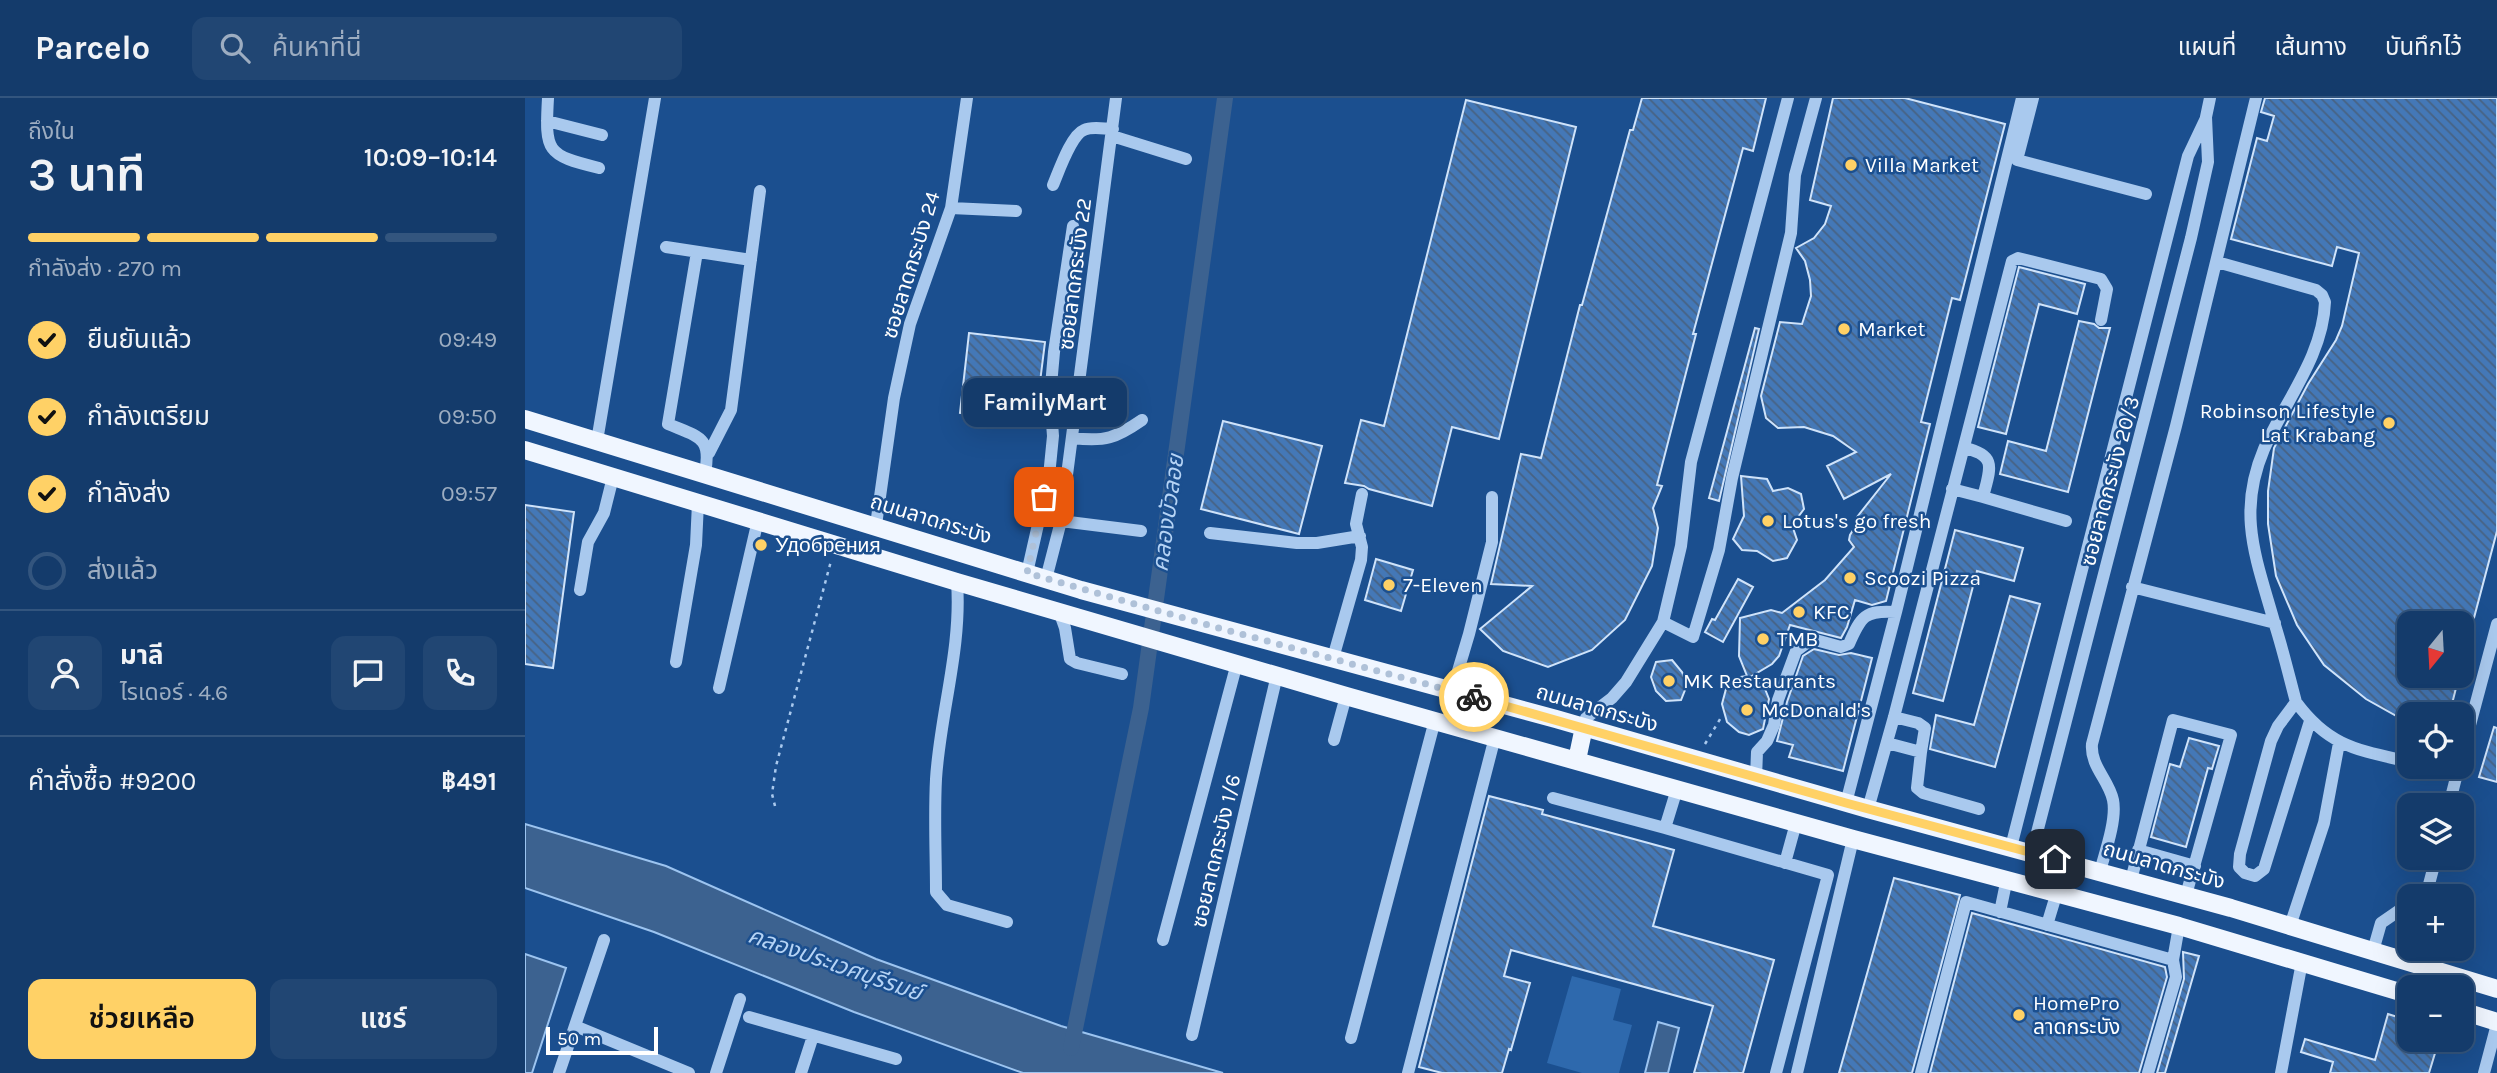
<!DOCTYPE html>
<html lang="th">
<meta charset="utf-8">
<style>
:root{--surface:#143b6b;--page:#214673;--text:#f1f3f6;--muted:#9dadc1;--line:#33557e;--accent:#ffd166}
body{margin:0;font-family:Karla,"Noto Sans Thai",sans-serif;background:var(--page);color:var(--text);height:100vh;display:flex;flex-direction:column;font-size:26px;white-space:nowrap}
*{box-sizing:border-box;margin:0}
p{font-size:23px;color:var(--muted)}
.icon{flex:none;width:38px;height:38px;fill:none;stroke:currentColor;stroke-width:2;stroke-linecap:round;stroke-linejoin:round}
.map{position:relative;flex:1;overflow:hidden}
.details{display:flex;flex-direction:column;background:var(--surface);width:525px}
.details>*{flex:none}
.needle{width:46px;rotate:198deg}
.controls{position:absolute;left:1872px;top:513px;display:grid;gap:14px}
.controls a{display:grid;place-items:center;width:77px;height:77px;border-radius:14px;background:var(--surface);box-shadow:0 7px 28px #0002,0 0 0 2px var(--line);font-size:35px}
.scale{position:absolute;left:21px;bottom:18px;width:112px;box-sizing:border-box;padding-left:7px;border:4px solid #fff;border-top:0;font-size:19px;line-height:24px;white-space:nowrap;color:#fff;-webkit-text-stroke:5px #1b4f8f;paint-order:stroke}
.pin{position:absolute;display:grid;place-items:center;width:60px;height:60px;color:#fff;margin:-30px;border-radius:14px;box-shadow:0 4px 10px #0006}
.courier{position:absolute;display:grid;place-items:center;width:70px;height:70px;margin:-35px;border:5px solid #ffd166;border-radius:50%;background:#fff;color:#222;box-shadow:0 2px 9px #0007}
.bubble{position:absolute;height:49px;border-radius:14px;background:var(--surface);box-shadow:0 7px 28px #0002,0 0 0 2px var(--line);font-size:23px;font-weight:600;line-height:49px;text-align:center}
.overview em{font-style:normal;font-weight:600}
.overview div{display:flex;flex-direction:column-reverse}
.overview{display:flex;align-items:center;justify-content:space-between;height:119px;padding:0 28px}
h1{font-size:46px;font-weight:600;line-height:52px}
.bar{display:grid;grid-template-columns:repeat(4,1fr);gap:10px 7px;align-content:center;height:84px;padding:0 28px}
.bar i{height:9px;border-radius:5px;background:var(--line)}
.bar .current{background:var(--accent)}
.bar p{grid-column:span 4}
.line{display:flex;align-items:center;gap:18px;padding:0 28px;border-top:2px solid var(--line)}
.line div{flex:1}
.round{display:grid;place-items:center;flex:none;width:74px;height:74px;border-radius:14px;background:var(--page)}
ol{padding:0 28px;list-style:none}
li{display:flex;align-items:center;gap:21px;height:77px}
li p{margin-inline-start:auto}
li .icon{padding:7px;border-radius:50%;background:var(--accent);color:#111;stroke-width:4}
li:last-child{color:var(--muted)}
li i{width:38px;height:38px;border:4px solid var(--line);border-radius:50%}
.cta{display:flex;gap:14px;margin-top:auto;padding:14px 28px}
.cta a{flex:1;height:80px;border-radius:14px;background:var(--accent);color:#111;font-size:28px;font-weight:600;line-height:80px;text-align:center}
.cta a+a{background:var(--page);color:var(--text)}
header{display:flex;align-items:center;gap:42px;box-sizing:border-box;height:98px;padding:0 35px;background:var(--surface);border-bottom:2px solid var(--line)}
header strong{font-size:33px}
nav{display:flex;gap:38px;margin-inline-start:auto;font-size:24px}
.search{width:490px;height:63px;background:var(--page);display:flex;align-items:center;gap:18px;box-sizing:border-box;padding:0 24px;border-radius:14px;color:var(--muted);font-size:26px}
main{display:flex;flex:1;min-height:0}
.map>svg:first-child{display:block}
</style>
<header>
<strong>Parcelo</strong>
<div class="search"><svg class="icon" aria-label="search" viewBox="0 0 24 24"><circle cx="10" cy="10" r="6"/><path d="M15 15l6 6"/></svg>ค้นหาที่นี่</div>
<nav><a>แผนที่</a><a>เส้นทาง</a><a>บันทึกไว้</a></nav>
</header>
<main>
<section class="details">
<div class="overview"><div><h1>3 นาที</h1><p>ถึงใน</p></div><em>10:09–10:14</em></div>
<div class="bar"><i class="current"></i><i class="current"></i><i class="current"></i><i></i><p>กำลังส่ง · 270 m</p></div>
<ol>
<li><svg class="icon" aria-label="check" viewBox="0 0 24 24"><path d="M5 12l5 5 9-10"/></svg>ยืนยันแล้ว<p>09:49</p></li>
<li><svg class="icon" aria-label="check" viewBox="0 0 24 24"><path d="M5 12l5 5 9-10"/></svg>กำลังเตรียม<p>09:50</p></li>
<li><svg class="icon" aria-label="check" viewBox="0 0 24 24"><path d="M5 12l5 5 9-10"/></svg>กำลังส่ง<p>09:57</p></li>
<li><i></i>ส่งแล้ว</li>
</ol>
<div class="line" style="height:126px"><a class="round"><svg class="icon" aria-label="person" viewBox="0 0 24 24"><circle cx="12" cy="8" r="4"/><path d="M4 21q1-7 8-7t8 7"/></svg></a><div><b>มาลี</b><p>ไรเดอร์ · 4.6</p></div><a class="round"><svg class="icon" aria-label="chat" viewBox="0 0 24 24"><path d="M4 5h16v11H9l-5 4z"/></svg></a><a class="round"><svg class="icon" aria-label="phone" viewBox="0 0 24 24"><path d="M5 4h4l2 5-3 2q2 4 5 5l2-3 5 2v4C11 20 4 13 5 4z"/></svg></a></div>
<div class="line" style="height:91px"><div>คำสั่งซื้อ #9200</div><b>฿491</b></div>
<div class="cta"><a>ช่วยเหลือ</a><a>แชร์</a></div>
</section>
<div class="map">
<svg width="1972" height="975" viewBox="0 0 1972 975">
<defs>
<pattern id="building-back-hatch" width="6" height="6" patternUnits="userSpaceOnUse" patternTransform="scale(1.75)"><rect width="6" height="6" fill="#4478b7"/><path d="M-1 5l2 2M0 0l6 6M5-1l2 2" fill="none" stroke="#486282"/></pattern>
</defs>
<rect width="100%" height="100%" fill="#1b4f8f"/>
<path fill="#2e69ad" d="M1047 878 1096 891 1088 922 1107 927 1094 975H1057L1022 965Z"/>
<path fill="#3c6290" stroke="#9cc4f0" stroke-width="2" d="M0 726 141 768 351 861 536 928 698 975H498L329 914 129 834 0 790Z
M0 856 41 870 7 975H0Z
M1133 924 1154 930 1143 975H1120Z"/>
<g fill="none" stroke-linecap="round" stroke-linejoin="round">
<path stroke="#3c6290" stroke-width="16" d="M546 950 616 610 700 0"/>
</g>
<path fill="url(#building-back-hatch)" stroke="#cfe3fa" stroke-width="2" d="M1117 0H1241L1228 53 1218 50 1168 236H1171L1132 387 1137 388 1128 410 1133 430 1127 468 1100 522 1067 552 1023 569 978 553 955 531 1007 488 966 486 996 356 1016 360 1055 207H1057L1105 32H1108Z
M1308 0H1380L1480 26 1435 202 1427 200 1396 324 1405 326 1361 503 1347 507 1330 502 1322 529 1316 540 1265 527 1254 558 1247 566 1227 578 1240 591 1244 601 1238 631 1224 637 1214 634 1202 624 1197 606 1201 591 1209 580 1222 578 1214 558 1215 520 1246 512 1257 515 1300 482 1329 449 1324 442 1325 437 1332 426V419L1366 376 1319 401 1302 368 1331 354 1308 338 1279 329 1253 330 1241 320 1236 298 1255 224 1277 226 1286 198 1285 182 1280 163 1271 150 1289 140 1300 126 1306 108 1285 102Z
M1740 0H1972V433L1941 550H1937V525H1885V578H1934L1926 610 1920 612 1898 606 1896 616H1885V621L1875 620 1841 601 1799 567 1772 527 1751 478 1743 426V393L1749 350 1783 286 1811 242 1817 228 1834 155 1812 149 1807 168 1706 141 1732 40 1742 43 1749 18 1736 14Z
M941 2 1051 29 974 341 927 329 907 408 844 391 839 388 820 385 836 322 859 328Z
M1494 169 1560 186 1552 216 1514 206 1481 336 1453 329Z
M1554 223 1569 226 1574 230H1585L1543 394 1475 376 1483 343 1521 353Z
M1230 230 1234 231 1194 403 1184 400Z
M444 235 520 244 510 324 435 315Z
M698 323 797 348 774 436 676 411Z
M1216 378 1242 381 1248 393 1263 390 1276 396 1279 411 1267 427 1272 442 1262 460 1248 463 1232 453 1217 452 1208 441 1219 418Z
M0 407 49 414 28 570 0 566Z
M1430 432 1498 450 1489 483 1452 473 1418 603 1388 595Z
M851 461 888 472 876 513 840 502Z
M1213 481 1228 489 1198 544 1180 534 1187 521 1190 522Z
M1485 498 1515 506 1470 669 1405 651 1411 617 1449 627Z
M1289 551 1314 557 1326 555 1347 560 1318 673 1264 659 1268 647 1252 643 1262 604 1278 558Z
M1147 562 1157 574 1162 587 1156 602 1141 603 1131 593 1126 579 1131 564Z
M1969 629 1972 630V684L1954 679Z
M1664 640 1694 648 1687 671 1683 670 1661 749 1626 739 1645 666 1655 669Z
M964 698 1018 712 1017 716 1149 752 1128 828 1249 862 1218 975H1169L1188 908 986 852 979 878 1005 885 986 952 984 951 977 975H917L894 969Z
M1369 780 1435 797 1387 975H1314Z
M1447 815 1640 869 1642 879 1614 975H1405Z
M1658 854 1674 858 1640 975H1632L1659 881Z
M1863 916 1885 923V942H1914L1904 975H1805L1808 964 1776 954 1780 941 1850 962Z"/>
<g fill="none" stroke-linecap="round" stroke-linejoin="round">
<path stroke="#a9c9ee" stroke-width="2.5" stroke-dasharray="3.5 5" stroke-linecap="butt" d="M1180 646 1197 618
M250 708 247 696 251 668 306 463"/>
<path stroke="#a9c9ee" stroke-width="12" d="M23 0C20 54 21 57 74 70
M1508 0 1492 62 1621 96
M22 23 77 37
M587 38 661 61
M528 87C534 73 546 37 559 32 567 28 579 31 588 31
M426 110 491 113
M141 149 226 162
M172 154 143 326C174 339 187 339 180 375
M1692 164 1791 192 1797 197 1800 204C1798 258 1760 303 1739 351 1711 417 1732 462 1750 527 1758 552 1764 578 1771 604 1804 649 1833 652 1885 664
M548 340C580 344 591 340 617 322
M72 343 130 0
M184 355 206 312 235 93
M1427 391 1458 399C1465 371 1473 357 1439 350
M1458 399 1541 423
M536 423 616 433
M351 427 369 300 385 226 426 110 442 0
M685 435 772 445H792L835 438
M502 475 524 378 528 338 525 299 529 254 548 128
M521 481 536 423 591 0
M432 484C437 550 415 616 411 681 409 719 411 757 411 794L422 807 482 824
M1607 489 1750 525
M55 492 63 444 79 415 88 379
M534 513 540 530 545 561 552 565 597 576
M1138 524 1168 539 1194 452 1207 380 1266 135 1270 77 1291 0
M808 560 836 462 837 449 831 426 837 396
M151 564 171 447 173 405
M194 590 233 422
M927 593 944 536 967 444V399
M1771 604 1753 628 1746 643 1715 756 1714 769 1720 775 1730 778 1739 771 1785 623
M1059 629 1061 620 1087 600 1101 584 1138 524 1156 448 1166 364 1263 0
M809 642 821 598
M1362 645 1396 654 1400 630 1393 625 1369 619
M1396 654 1392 690 1398 695 1454 711
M1937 657 1972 526
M1907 668 1933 675
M1231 680 1232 654 1242 643 1249 627 1253 602 1271 553 1287 541 1316 549 1324 546C1336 518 1340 512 1371 514L1497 0
M1028 700 1140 730 1152 691
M1321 705 1371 514
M1924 707 1934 668
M1343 711 1369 619 1487 163 1493 160 1576 181 1582 191 1576 222
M1140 730 1303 777 1251 975
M1486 749 1663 58 1681 20
M1613 752 1670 768
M1507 754 1666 140 1683 64 1681 19 1685 0
M1260 765 1271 725
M1575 773C1580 755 1592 721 1588 702 1584 682 1565 668 1567 646L1651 328 1731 0
M1606 782 1648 622 1706 637 1661 797
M1893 798 1903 790 1911 760
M1475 814 1482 780
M1522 827 1532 794
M1765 828 1799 725 1814 645
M638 842 712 565
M1848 853 1856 825 1885 805
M224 919 371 961
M50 928 164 975
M667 937 752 577
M826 940 910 622
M34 975 79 842
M191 975 215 901
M276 975 288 938
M883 975 970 639
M1272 975 1328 741
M1396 975 1441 804 1648 862
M1623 975 1651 879 1648 862 1654 828
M1756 975 1777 864
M1959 975 1972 926"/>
<path stroke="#f0f6ff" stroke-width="18" d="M0 321 556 492 1031 621 1343 711 1706 810 1972 891
M0 352 432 484 821 598 1328 741 1654 828 1885 897
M1052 662 1059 629
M1937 913 1972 924"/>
</g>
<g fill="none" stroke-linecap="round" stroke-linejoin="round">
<path stroke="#afc1d8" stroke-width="7" stroke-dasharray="0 12.6" d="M519 399 502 475 690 529 949 599"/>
<path stroke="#ffd166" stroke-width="9" d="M949 599 1321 705 1530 761"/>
</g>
<g fill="#ffd166" stroke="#1b4f8f" stroke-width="2.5">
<circle cx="1326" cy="67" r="7"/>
<circle cx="1319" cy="231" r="7"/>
<circle cx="1864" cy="325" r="7"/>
<circle cx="1243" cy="423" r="7"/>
<circle cx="236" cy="447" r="7"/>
<circle cx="1325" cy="480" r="7"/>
<circle cx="864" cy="487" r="7"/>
<circle cx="1274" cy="514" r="7"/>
<circle cx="1238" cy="541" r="7"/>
<circle cx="1144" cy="583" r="7"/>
<circle cx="1222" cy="612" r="7"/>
<circle cx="1494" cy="917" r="7"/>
</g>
<g text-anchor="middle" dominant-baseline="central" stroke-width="5" stroke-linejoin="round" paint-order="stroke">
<g font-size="21" fill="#fff" stroke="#1b4f8f" text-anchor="start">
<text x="1340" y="67">Villa Market</text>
<text x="1333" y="231">Market</text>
<text x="1850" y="313" text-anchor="end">Robinson Lifestyle<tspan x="1850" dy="24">Lat Krabang</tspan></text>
<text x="1257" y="423">Lotus's go fresh</text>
<text x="250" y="447">Удобрения</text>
<text x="1339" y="480">Scoozi Pizza</text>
<text x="878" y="487">7-Eleven</text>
<text x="1288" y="514">KFC</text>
<text x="1252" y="541">TMB</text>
<text x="1158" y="583">MK Restaurants</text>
<text x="1236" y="612">McDonald's</text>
<text x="1508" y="905">HomePro<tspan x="1508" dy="24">ลาดกระบัง</tspan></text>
</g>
<g font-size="21" fill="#fff" stroke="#1b4f8f">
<text transform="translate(386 167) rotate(-73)">ซอยลาดกระบัง 24</text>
<text transform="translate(550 176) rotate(-83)">ซอยลาดกระบัง 22</text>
<text transform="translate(1585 383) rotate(-75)">ซอยลาดกระบัง 20/3</text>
<text transform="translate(406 421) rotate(17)">ถนนลาดกระบัง</text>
<text transform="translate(1072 610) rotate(16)">ถนนลาดกระบัง</text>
<text transform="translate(691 753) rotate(-77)">ซอยลาดกระบัง 1/6</text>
<text transform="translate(1639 767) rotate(16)">ถนนลาดกระบัง</text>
</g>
<g font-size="23" font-style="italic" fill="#b5d3f5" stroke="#1b4f8f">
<text transform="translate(643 415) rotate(-82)">คลองบัวลอย</text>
<text transform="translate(310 866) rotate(19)">คลองประเวศบุรีรมย์</text>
</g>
</g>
</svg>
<div class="controls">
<a><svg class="needle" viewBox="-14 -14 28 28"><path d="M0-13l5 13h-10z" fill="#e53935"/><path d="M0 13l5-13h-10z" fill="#9dadc1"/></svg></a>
<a><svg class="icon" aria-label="locate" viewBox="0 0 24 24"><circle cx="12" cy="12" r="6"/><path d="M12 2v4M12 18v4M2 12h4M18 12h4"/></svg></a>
<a><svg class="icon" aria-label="layers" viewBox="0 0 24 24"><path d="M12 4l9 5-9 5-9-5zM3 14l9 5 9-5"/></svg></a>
<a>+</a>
<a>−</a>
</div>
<div class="scale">50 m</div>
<div class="pin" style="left:519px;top:399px;background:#ea580c"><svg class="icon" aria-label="bag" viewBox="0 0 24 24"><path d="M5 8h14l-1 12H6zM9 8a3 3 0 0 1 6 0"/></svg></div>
<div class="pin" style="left:1530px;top:761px;background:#1f2937"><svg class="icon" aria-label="home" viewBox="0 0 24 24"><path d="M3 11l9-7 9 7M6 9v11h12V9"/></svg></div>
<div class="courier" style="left:949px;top:599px"><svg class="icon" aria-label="bike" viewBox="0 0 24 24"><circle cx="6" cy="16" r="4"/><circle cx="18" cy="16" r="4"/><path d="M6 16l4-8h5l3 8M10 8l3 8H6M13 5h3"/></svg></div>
<div class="bubble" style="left:438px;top:280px;width:164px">FamilyMart</div>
</div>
</main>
